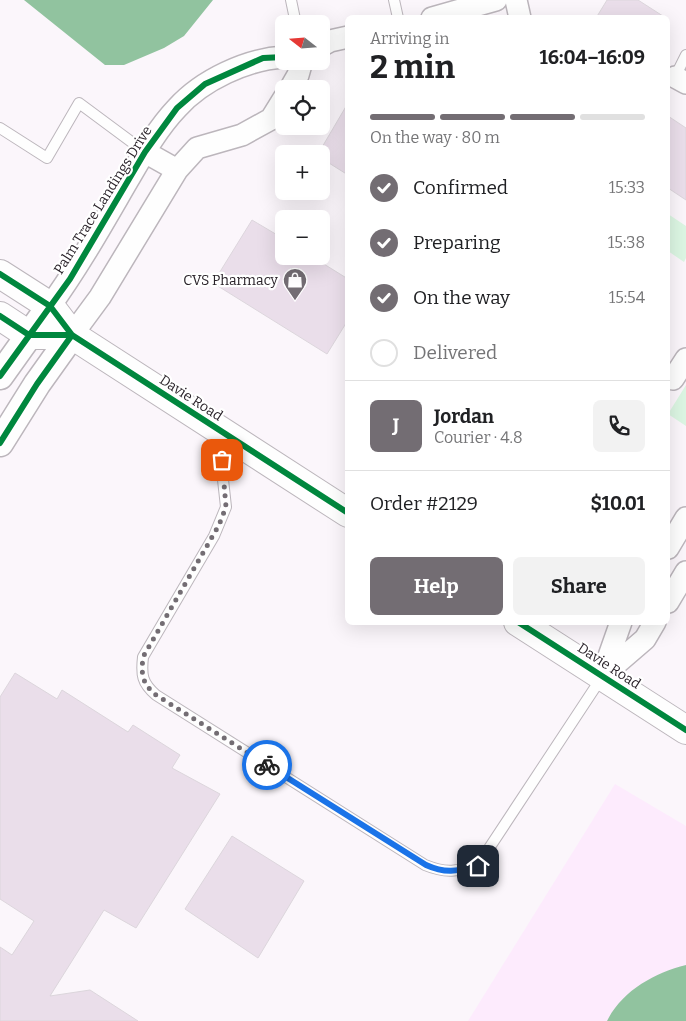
<!DOCTYPE html>
<meta charset="utf-8">
<style>
:root{--surface:#fff;--page:#f2f2f2;--text:#202124;--muted:#757577;--line:#e0e0e0;--accent:#736d73}
body{margin:0;font-family:Bitter,serif;background:var(--page);color:var(--text);height:100vh;display:flex;flex-direction:column;font-size:19px;white-space:nowrap}
*{box-sizing:border-box;margin:0}
p{font-size:16px;color:var(--muted)}
.icon{flex:none;width:28px;height:28px;fill:none;stroke:currentColor;stroke-width:2;stroke-linecap:round;stroke-linejoin:round}
.map{position:relative;flex:1;overflow:hidden}
.drawer{position:absolute;left:345px;top:15px;width:325px;height:610px;display:flex;flex-direction:column;background:var(--surface);border-radius:8px;box-shadow:0 5px 20px #0002}
.drawer>*{flex:none}
.needle{width:32px;rotate:287deg}
.controls{position:absolute;left:275px;top:15px;display:grid;gap:10px}
.controls a{display:grid;place-items:center;width:55px;height:55px;border-radius:8px;background:var(--surface);box-shadow:0 5px 20px #0002;font-size:25px}
.pin{position:absolute;display:grid;place-items:center;width:42px;height:42px;color:#fff;margin:-21px;border-radius:10px;box-shadow:0 2px 8px #0006}
.courier{position:absolute;display:grid;place-items:center;width:50px;height:50px;margin:-25px;border:4px solid #1a73e8;border-radius:50%;background:#fff;color:#222;box-shadow:0 1px 6px #0007}
.head em{font-style:normal;font-weight:700}
.head div{display:flex;flex-direction:column-reverse}
.head{display:flex;align-items:center;justify-content:space-between;height:85px;padding:0 25px}
h1{font-size:32px;font-weight:700;line-height:38px}
.bar{display:grid;grid-template-columns:repeat(4,1fr);gap:8px 5px;align-content:center;height:60px;padding:0 25px}
.bar i{height:6px;border-radius:4px;background:var(--line)}
.bar .current{background:var(--accent)}
.bar p{grid-column:span 4}
.line{display:flex;align-items:center;gap:12px;padding:0 25px;border-top:1px solid var(--line)}
.line div{flex:1}
.round{display:grid;place-items:center;flex:none;width:52px;height:52px;border-radius:8px;background:var(--page)}
ol{padding:0 25px;list-style:none}
li{display:flex;align-items:center;gap:15px;height:55px}
li p{margin-inline-start:auto}
li .icon{padding:5px;border-radius:50%;background:var(--accent);color:#fff;stroke-width:4}
li:last-child{color:var(--muted)}
li i{width:28px;height:28px;border:2px solid var(--line);border-radius:50%}
.action{display:flex;gap:10px;margin-top:auto;padding:10px 25px}
.action a{flex:1;height:58px;border-radius:8px;background:var(--accent);color:#fff;font-size:20px;font-weight:700;line-height:58px;text-align:center}
.action a+a{background:var(--page);color:var(--text)}
.map>svg:first-child{display:block}
</style>
<div class="map">
<svg width="686" height="1021" viewBox="0 0 686 1021">
<rect width="100%" height="100%" fill="#fbf6fb"/>
<path fill="#fdebfd" d="M615 784 686 826V1021H468Z"/>
<path fill="#dcf6e3" d="M668 214 686 226V258L684 262 668 251Z
M686 385V426L668 414Z"/>
<path fill="#91c39f" d="M24 0H213L184 36 164 48 124 65H105Z
M686 965V1021H607C622 991 654 973 686 965Z"/>
<path fill="#eadeea" stroke="#dcd6dc" d="M607 0H638L666 18H596Z
M348 103V175L321 158V154H318Z
M668 116 686 128V200L668 188Z
M252 220 284 239V256H311L348 279V320L327 354 213 283Z
M15 673 57 699 62 690 128 732 133 725 180 755 172 768 220 794 136 928 104 910 50 996 90 990 138 1021H0V947L12 955 34 921 0 899V697Z
M232 836 304 881 258 958 185 909Z"/>
<g fill="none" stroke-linecap="round" stroke-linejoin="round">
<g stroke="#bcb6bc" stroke-width="12">
<path id="service" d="M291 0 296 24
M394 0 398 18
M675 77 686 55
M0 128 47 158 79 103 145 152
M218 434 226 507 214 536 143 657C141 675 142 683 156 695L425 865C447 874 457 871 478 865L602 677"/>
</g>
<g stroke="#bcb6bc" stroke-width="24">
<path id="minor" d="M516 0 520 18
M432 18 496 0
M321 46 330 41 348 37
M675 77 686 83
M290 89 298 75 302 61
M145 152 177 170
M50 306C79 266 103 223 128 180 142 156 157 129 177 108 202 80 247 59 284 57
M72 335 100 297 177 170 197 148 242 135 271 119 284 98
M668 376 673 379 686 359
M668 548 686 518
M668 602 686 572
M602 676 645 639 655 622
M602 676 621 622"/>
</g>
<g stroke="#bcb6bc" stroke-width="29">
<path id="tertiary" d="M0 376 50 306
M0 443 37 384 72 335"/>
</g>
<g stroke="#bcb6bc" stroke-width="30">
<path id="secondary" d="M0 274 50 306 72 335 348 513
M0 316 29 335H72
M518 622 686 730"/>
</g>
<use href="#service" stroke="#fefefe" stroke-width="10"/>
<use href="#minor" stroke="#fefefe" stroke-width="21"/>
<use href="#tertiary" stroke="#fefefe" stroke-width="26"/>
<use href="#secondary" stroke="#fefefe" stroke-width="28"/>
<g stroke="#fff" stroke-width="9">
<path id="cycleway" d="M0 274 50 306 72 335 348 513
M0 316 29 335H72
M0 376 70 279 145 152 177 108 205 84 263 58 284 57
M0 443 37 384 72 335
M518 622 686 730"/>
</g>
<use href="#cycleway" stroke="#00873e" stroke-width="6"/>
</g>
<g fill="none" stroke-linecap="round" stroke-linejoin="round">
<path stroke="#736d73" stroke-width="5" stroke-dasharray="0 9" d="M222 460 226 507 219 525 143 657C141 675 142 683 156 695L267 765"/>
<path stroke="#1a73e8" stroke-width="6" d="M267 765 426 865C446 874 457 871 478 866"/>
</g>
<defs>
<g id="shop-pin" transform="scale(1.25)"><path d="M0 17L-7.5 6A9.5 9.5 0 1 1 7.5 6Z" fill="#736d73" stroke="#fff"/><path d="M-5-2.5h2.3a2.7 3.5 0 0 1 5.4 0H5L5.5 6h-11ZM-1.5-2.5h3a1.5 2.3 0 0 0-3 0Z" fill="#fff"/></g>
</defs>
<g fill-rule="evenodd">
<use href="#shop-pin" x="295" y="280"/>
</g>
<g text-anchor="middle" dominant-baseline="central" stroke-width="4.5" stroke-linejoin="round" paint-order="stroke">
<g font-size="14" fill="#2a232a" stroke="#fff">
<text transform="translate(103 200) rotate(-58)">Palm Trace Landings Drive</text>
<text transform="translate(191 398) rotate(33)">Davie Road</text>
<text transform="translate(609 666) rotate(33)">Davie Road</text>
</g>
<g font-size="14" fill="#2a232a" stroke="#fff" text-anchor="end">
<text x="278" y="280">CVS Pharmacy</text>
</g>
</g>
</svg>
<div class="controls">
<a><svg class="needle" viewBox="-14 -14 28 28"><path d="M0-13l5 13h-10z" fill="#e53935"/><path d="M0 13l5-13h-10z" fill="#757577"/></svg></a>
<a><svg class="icon" aria-label="locate" viewBox="0 0 24 24"><circle cx="12" cy="12" r="6"/><path d="M12 2v4M12 18v4M2 12h4M18 12h4"/></svg></a>
<a>+</a>
<a>−</a>
</div>
<div class="pin" style="left:222px;top:460px;background:#ea580c"><svg class="icon" aria-label="bag" viewBox="0 0 24 24"><path d="M5 8h14l-1 12H6zM9 8a3 3 0 0 1 6 0"/></svg></div>
<div class="pin" style="left:478px;top:866px;background:#1f2937"><svg class="icon" aria-label="home" viewBox="0 0 24 24"><path d="M3 11l9-7 9 7M6 9v11h12V9"/></svg></div>
<div class="courier" style="left:267px;top:765px"><svg class="icon" aria-label="bike" viewBox="0 0 24 24"><circle cx="6" cy="16" r="4"/><circle cx="18" cy="16" r="4"/><path d="M6 16l4-8h5l3 8M10 8l3 8H6M13 5h3"/></svg></div>
<section class="drawer">
<div class="head"><div><h1>2 min</h1><p>Arriving in</p></div><em>16:04–16:09</em></div>
<div class="bar"><i class="current"></i><i class="current"></i><i class="current"></i><i></i><p>On the way · 80 m</p></div>
<ol>
<li><svg class="icon" aria-label="check" viewBox="0 0 24 24"><path d="M5 12l5 5 9-10"/></svg>Confirmed<p>15:33</p></li>
<li><svg class="icon" aria-label="check" viewBox="0 0 24 24"><path d="M5 12l5 5 9-10"/></svg>Preparing<p>15:38</p></li>
<li><svg class="icon" aria-label="check" viewBox="0 0 24 24"><path d="M5 12l5 5 9-10"/></svg>On the way<p>15:54</p></li>
<li><i></i>Delivered</li>
</ol>
<div class="line" style="height:90px"><b class="round" style="background:var(--accent);color:#fff">J</b><div><b>Jordan</b><p>Courier · 4.8</p></div><a class="round"><svg class="icon" aria-label="phone" viewBox="0 0 24 24"><path d="M5 4h4l2 5-3 2q2 4 5 5l2-3 5 2v4C11 20 4 13 5 4z"/></svg></a></div>
<div class="line" style="height:65px"><div>Order #2129</div><b>$10.01</b></div>
<div class="action"><a>Help</a><a>Share</a></div>
</section>
</div>
